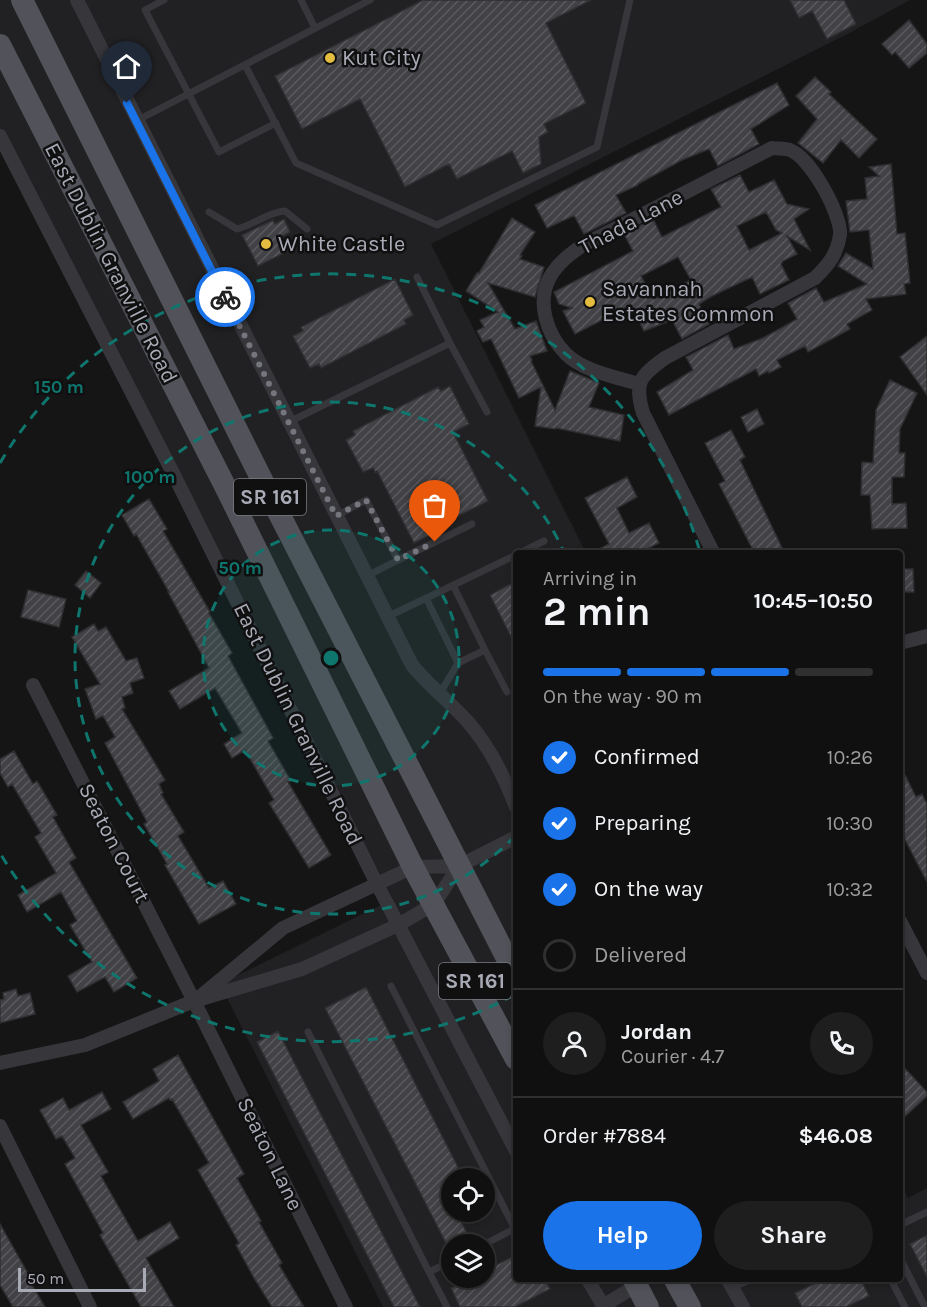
<!DOCTYPE html>
<meta charset="utf-8">
<style>
:root{--surface:#101010;--page:#1e1e1e;--text:#f1f3f6;--muted:#9c9d9f;--line:#303030;--accent:#1a73e8}
body{margin:0;font-family:Karla,sans-serif;background:var(--page);color:var(--text);height:100vh;display:flex;flex-direction:column;font-size:22px;white-space:nowrap}
*{box-sizing:border-box;margin:0}
p{font-size:20px;color:var(--muted)}
.icon{flex:none;width:33px;height:33px;fill:none;stroke:currentColor;stroke-width:2;stroke-linecap:round;stroke-linejoin:round}
.map{position:relative;flex:1;overflow:hidden}
.details{position:absolute;left:513px;top:550px;width:390px;height:732px;display:flex;flex-direction:column;background:var(--surface);border-radius:6px;box-shadow:0 3px 9px #0003,0 0 0 2px var(--line)}
.details>*{flex:none}
.fabs{position:absolute;left:441px;top:1168px;display:grid;gap:12px}
.fabs a{display:grid;place-items:center;width:54px;height:54px;border-radius:50%;background:var(--surface);box-shadow:0 3px 9px #0003,0 0 0 2px var(--line);font-size:30px}
.scale{position:absolute;left:18px;bottom:15px;width:128px;box-sizing:border-box;padding-left:6px;border:3px solid #a8aab5;border-top:0;font-size:16px;line-height:21px;white-space:nowrap;color:#a8aab5;-webkit-text-stroke:4px #101011;paint-order:stroke}
.pin{position:absolute;display:grid;place-items:center;width:51px;height:51px;color:#fff;margin:-62px -26px;border-radius:50% 50% 50% 0;rotate:-45deg;box-shadow:0 0 6px #0007}
.pin .icon{rotate:45deg}
.courier{position:absolute;display:grid;place-items:center;width:60px;height:60px;margin:-30px;border:4px solid #1a73e8;border-radius:50%;background:#fff;color:#222;box-shadow:0 2px 8px #0007}
.overview em{font-style:normal;font-weight:700}
.overview div{display:flex;flex-direction:column-reverse}
.overview{display:flex;align-items:center;justify-content:space-between;height:102px;padding:0 30px}
h1{font-size:39px;font-weight:700;line-height:45px}
.bar{display:grid;grid-template-columns:repeat(4,1fr);gap:9px 6px;align-content:center;height:72px;padding:0 30px}
.bar i{height:8px;border-radius:4px;background:var(--line)}
.bar .current{background:var(--accent)}
.bar p{grid-column:span 4}
.line{display:flex;align-items:center;gap:15px;padding:0 30px;border-top:2px solid var(--line)}
.line div{flex:1}
.round{display:grid;place-items:center;flex:none;width:63px;height:63px;border-radius:32px;background:var(--page)}
ol{padding:0 30px;list-style:none}
li{display:flex;align-items:center;gap:18px;height:66px}
li p{margin-inline-start:auto}
li .icon{padding:6px;border-radius:50%;background:var(--accent);color:#fff;stroke-width:4}
li:last-child{color:var(--muted)}
li i{width:33px;height:33px;border:3px solid var(--line);border-radius:50%}
.cta{display:flex;gap:12px;margin-top:auto;padding:12px 30px}
.cta a{flex:1;height:69px;border-radius:36px;background:var(--accent);color:#fff;font-size:24px;font-weight:700;line-height:69px;text-align:center}
.cta a+a{background:var(--page);color:var(--text)}
.map>svg:first-child{display:block}
</style>
<div class="map">
<svg width="927" height="1307" viewBox="0 0 927 1307">
<defs>
<pattern id="building-hatch" width="6" height="6" patternUnits="userSpaceOnUse" patternTransform="scale(1.5)"><rect width="6" height="6" fill="#424246"/><path d="M-1 1l2-2M0 6l6-6M5 7l2-2" fill="none" stroke="#5a5b5e"/></pattern>
</defs>
<rect width="100%" height="100%" fill="#151516"/>
<path fill="#212123" fill-rule="evenodd" d="M0 0H910L851 32 431 244 586 553 516 554V1280H900V1183L908 1198 927 1188V1307H383L220 984 393 899 0 133ZM452 1179H484V1212H452ZM452 1245H484V1278H452Z"/>
<path fill="url(#building-hatch)" stroke="#2f2f32" stroke-width="1.5" fill-rule="evenodd" d="M423 0H591L546 23 586 103 544 124 548 132 539 137 541 164 523 173 512 151 457 179 449 164 405 187 360 99 302 129 275 76Z
M790 0H844L856 24 827 39 812 11 799 18Z
M909 20 927 44V53L909 68 895 52 892 55 882 44Z
M815 77 831 92 829 94 877 139 859 158 841 140 823 163 798 143 817 119 796 96Z
M777 83 789 105 751 129 759 144 718 166 709 149 682 160 638 184V185L616 195 626 213 584 234 575 217 573 216 547 228 535 205Z
M891 164 897 234 905 233 910 283 904 284 906 294 866 299 872 310 847 324 850 329 808 352 805 346 777 360 781 367 769 373 768 371 759 376 756 369 669 415 657 392 693 370 686 357 728 335 734 349 763 338 783 327 797 319 788 303 816 288 824 302 867 284 838 266 846 253 873 269 869 230 850 232 846 201 867 199 865 178 879 176 869 167Z
M740 175 749 192 774 180 787 204 809 209 794 219 810 250 787 236 797 254 783 261 781 264 789 280 760 294 752 277 712 296 699 304 709 324 682 339 672 320 644 331 631 305 575 334 563 311 572 308 559 304 554 292 633 251 624 234 653 219 662 237 721 207 711 189ZM766 212 776 230 782 233 749 250 737 226ZM678 257 691 280 654 299 641 276Z
M512 218 535 232 520 255 522 256 520 259 544 267 535 297 488 283 515 329 536 321 547 351 530 356 532 360 531 361 555 410 570 371 599 383 589 407 624 415 620 441 556 428 555 429 535 426 541 387 519 398 491 339 483 342 477 331 484 327 480 320 498 312 466 291 477 273H479Z
M284 219 290 232 281 237 288 251 258 266 242 235 273 220 275 224Z
M395 279 413 315 404 320 406 324 321 368 319 364 310 368 293 336 303 331 301 327Z
M927 336V395L900 357Z
M890 380 917 393 900 429 899 453H905L904 477H892V504L906 503 907 528 872 529 870 495H861L862 462 873 463 876 410Z
M450 386 469 424 453 432 488 501 428 531 430 535 414 543 377 471 375 472 373 468 363 472 346 440 355 435 353 431 438 387 441 391Z
M757 409 764 424 748 432 741 417Z
M731 430 745 457 740 460 785 554H755L719 484 725 481 705 443Z
M627 477 637 497 617 508 629 533 649 523 659 543 637 554H590L609 544 585 498Z
M149 499 167 529 163 531 210 612 209 613 232 653 228 656 273 738 268 741 291 781 288 782 331 855 309 868 269 803 274 800 245 750 232 758 224 744 242 733 215 688 180 709 169 691 209 668 168 592H169L136 534 134 536 122 515Z
M900 569H913L914 592H900Z
M86 571 101 583 90 598 75 585Z
M516 581V647L490 595Z
M28 590 66 599 59 627 21 617Z
M94 624 98 631 106 627 126 661 137 658 144 678 130 683 133 693 122 697 125 708 122 709 165 780 159 784 163 793 161 794 184 832 178 836 209 888 223 881 236 904 199 924 165 865 167 864 144 824 147 822 105 743 115 737 103 716 96 719 85 689 100 684 72 637Z
M14 751 33 784 37 781 57 815 53 817 76 858 69 862 137 978 114 992 105 977 77 992 68 976 92 962 70 925 77 921 61 892 27 912 18 895 56 873 35 837 41 833 12 784 8 787 0 773V759Z
M900 765 916 797 922 794 927 804V882L900 830Z
M366 987 464 1179H452V1212H456L467 1233 446 1243 325 1008Z
M16 989 18 996 30 993 35 1014 0 1023V1000L4 999 3 993Z
M278 1031 420 1307H394L257 1042Z
M178 1055 244 1174 237 1178 261 1221 259 1222 282 1263 279 1265 304 1307H272L254 1278 236 1245 239 1243 198 1170 209 1163 172 1099 170 1100 169 1098 133 1119 123 1102 159 1081 153 1069Z
M900 1063 927 1092V1096L900 1121Z
M102 1092 111 1109 81 1125 108 1172 101 1176 138 1241 170 1222 179 1238 146 1258 174 1307H141L100 1235 103 1233 65 1164 75 1158 62 1136 56 1139 40 1110 63 1098 69 1110Z
M0 1224 34 1284 32 1285 45 1307H13L0 1285Z
M927 1235V1277L910 1244Z
M516 1255V1280H545L550 1289 515 1307H460L451 1288 471 1278H484V1271Z
M822 1280H861L869 1296 846 1307H802L795 1293Z"/>
<g fill="none" stroke-linecap="round" stroke-linejoin="round">
<path stroke="#36363b" stroke-width="7" d="M164 0 145 10 219 152 276 123
M301 0 315 28
M245 65 296 163 437 225 597 147 630 0
M136 121 370 0
M209 212 237 229C254 225 268 212 285 211L307 229
M417 277 450 343
M289 422 450 343 487 412
M336 516 366 500 398 560 367 576
M518 554 544 541
M398 560 472 524
M453 585 485 650
M426 598 458 663
M387 617 516 555
M439 695 458 663 485 650 507 692
M391 986 515 1229
M308 1032 429 1272 452 1261
M900 1225 927 1212
M483 1245 516 1228
M900 1258 925 1307 927 1306
M429 1272 447 1307
M891 1280 905 1307
M732 1288 749 1280"/>
<path stroke="#36363b" stroke-width="14" d="M77 0 412 665C429 686 450 702 468 722 490 747 504 776 516 807
M0 136 173 473 377 884 516 1151
M639 384C616 377 583 371 566 354 547 335 536 302 550 277 558 263 570 254 583 245L772 148C777 149 785 148 790 150 810 157 842 215 840 235 837 255 828 265 815 278L665 358C640 376 634 382 643 413L714 554
M900 643 927 636
M33 685 194 1001 346 1307
M900 921 927 973
M201 996 283 928 413 867 459 866 516 837
M0 1063 85 1045 194 1001 302 969 398 925 434 904 459 866
M0 1126 90 1307
M588 1280 604 1307
M728 1280 743 1307
M603 1306 637 1285"/>
<path stroke="#52535a" stroke-width="22" d="M22 0 269 494 516 976
M0 45 226 488 413 867 516 1059
M634 1280 648 1307
M675 1280 690 1307"/>
</g>
<g fill="none" stroke-linecap="round" stroke-linejoin="round">
<path stroke="#75767d" stroke-width="6" stroke-dasharray="0 10.8" d="M225 297 336 516 366 500 398 560 435 542"/>
<path stroke="#1a73e8" stroke-width="8" d="M127 103 225 297"/>
</g>
<circle cx="331" cy="658" r="128" fill="#0f766e" fill-opacity=".12"/>
<g fill="none" stroke="#0f766e" stroke-width="3" stroke-dasharray="10 8">
<circle cx="331" cy="658" r="128"/>
<path d="M515 836A256 256 0 1 1 564 552"/>
<path d="M514 995A384 384 0 0 1 0 853M0 463A384 384 0 0 1 700 552"/>
</g>
<g fill="#e3bc40" stroke="#101011" stroke-width="2">
<circle cx="330" cy="58" r="6"/>
<circle cx="266" cy="244" r="6"/>
<circle cx="590" cy="302" r="6"/>
</g>
<g text-anchor="middle" dominant-baseline="central" stroke-width="5" stroke-linejoin="round" paint-order="stroke">
<g fill="#101011" stroke="#7a7c84" stroke-width="1.5">
<rect x="234" y="479" width="72" height="36" rx="4.5"/>
<rect x="439" y="963" width="72" height="36" rx="4.5"/>
</g>
<g font-size="21" font-weight="bold" fill="#a8aab5">
<text x="270" y="497">SR 161</text>
<text x="475" y="981">SR 161</text>
</g>
<g font-size="22" fill="#a8aab5" stroke="#101011" text-anchor="start">
<text x="342" y="58">Kut City</text>
<text x="278" y="244">White Castle</text>
<text x="602" y="289">Savannah<tspan x="602" dy="25">Estates Common</tspan></text>
</g>
<g font-size="22" fill="#a8aab5" stroke="#101011">
<text transform="translate(631 222) rotate(-28)">Thada Lane</text>
<text transform="translate(111 263) rotate(63)">East Dublin Granville Road</text>
<text transform="translate(298 724) rotate(64)">East Dublin Granville Road</text>
<text transform="translate(114 843) rotate(63)">Seaton Court</text>
<text transform="translate(270 1154) rotate(64)">Seaton Lane</text>
</g>
</g>
<circle cx="331" cy="658" r="9" fill="#0f766e" stroke="#101011" stroke-width="3"/>
<g font-size="18" text-anchor="middle" font-weight="bold" fill="#0f766e" stroke="#101011" stroke-width="5" stroke-linejoin="round" paint-order="stroke">
<text x="59" y="393">150 m</text>
<text x="150" y="483">100 m</text>
<text x="240" y="574">50 m</text>
</g>
</svg>
<div class="fabs">
<a><svg class="icon" aria-label="locate" viewBox="0 0 24 24"><circle cx="12" cy="12" r="6"/><path d="M12 2v4M12 18v4M2 12h4M18 12h4"/></svg></a>
<a><svg class="icon" aria-label="layers" viewBox="0 0 24 24"><path d="M12 4l9 5-9 5-9-5zM3 14l9 5 9-5"/></svg></a>
</div>
<div class="scale">50 m</div>
<div class="pin" style="left:435px;top:542px;background:#ea580c"><svg class="icon" aria-label="bag" viewBox="0 0 24 24"><path d="M5 8h14l-1 12H6zM9 8a3 3 0 0 1 6 0"/></svg></div>
<div class="pin" style="left:127px;top:103px;background:#1f2937"><svg class="icon" aria-label="home" viewBox="0 0 24 24"><path d="M3 11l9-7 9 7M6 9v11h12V9"/></svg></div>
<div class="courier" style="left:225px;top:297px"><svg class="icon" aria-label="bike" viewBox="0 0 24 24"><circle cx="6" cy="16" r="4"/><circle cx="18" cy="16" r="4"/><path d="M6 16l4-8h5l3 8M10 8l3 8H6M13 5h3"/></svg></div>
<section class="details">
<div class="overview"><div><h1>2 min</h1><p>Arriving in</p></div><em>10:45–10:50</em></div>
<div class="bar"><i class="current"></i><i class="current"></i><i class="current"></i><i></i><p>On the way · 90 m</p></div>
<ol>
<li><svg class="icon" aria-label="check" viewBox="0 0 24 24"><path d="M5 12l5 5 9-10"/></svg>Confirmed<p>10:26</p></li>
<li><svg class="icon" aria-label="check" viewBox="0 0 24 24"><path d="M5 12l5 5 9-10"/></svg>Preparing<p>10:30</p></li>
<li><svg class="icon" aria-label="check" viewBox="0 0 24 24"><path d="M5 12l5 5 9-10"/></svg>On the way<p>10:32</p></li>
<li><i></i>Delivered</li>
</ol>
<div class="line" style="height:108px"><a class="round"><svg class="icon" aria-label="person" viewBox="0 0 24 24"><circle cx="12" cy="8" r="4"/><path d="M4 21q1-7 8-7t8 7"/></svg></a><div><b>Jordan</b><p>Courier · 4.7</p></div><a class="round"><svg class="icon" aria-label="phone" viewBox="0 0 24 24"><path d="M5 4h4l2 5-3 2q2 4 5 5l2-3 5 2v4C11 20 4 13 5 4z"/></svg></a></div>
<div class="line" style="height:78px"><div>Order #7884</div><b>$46.08</b></div>
<div class="cta"><a>Help</a><a>Share</a></div>
</section>
</div>
